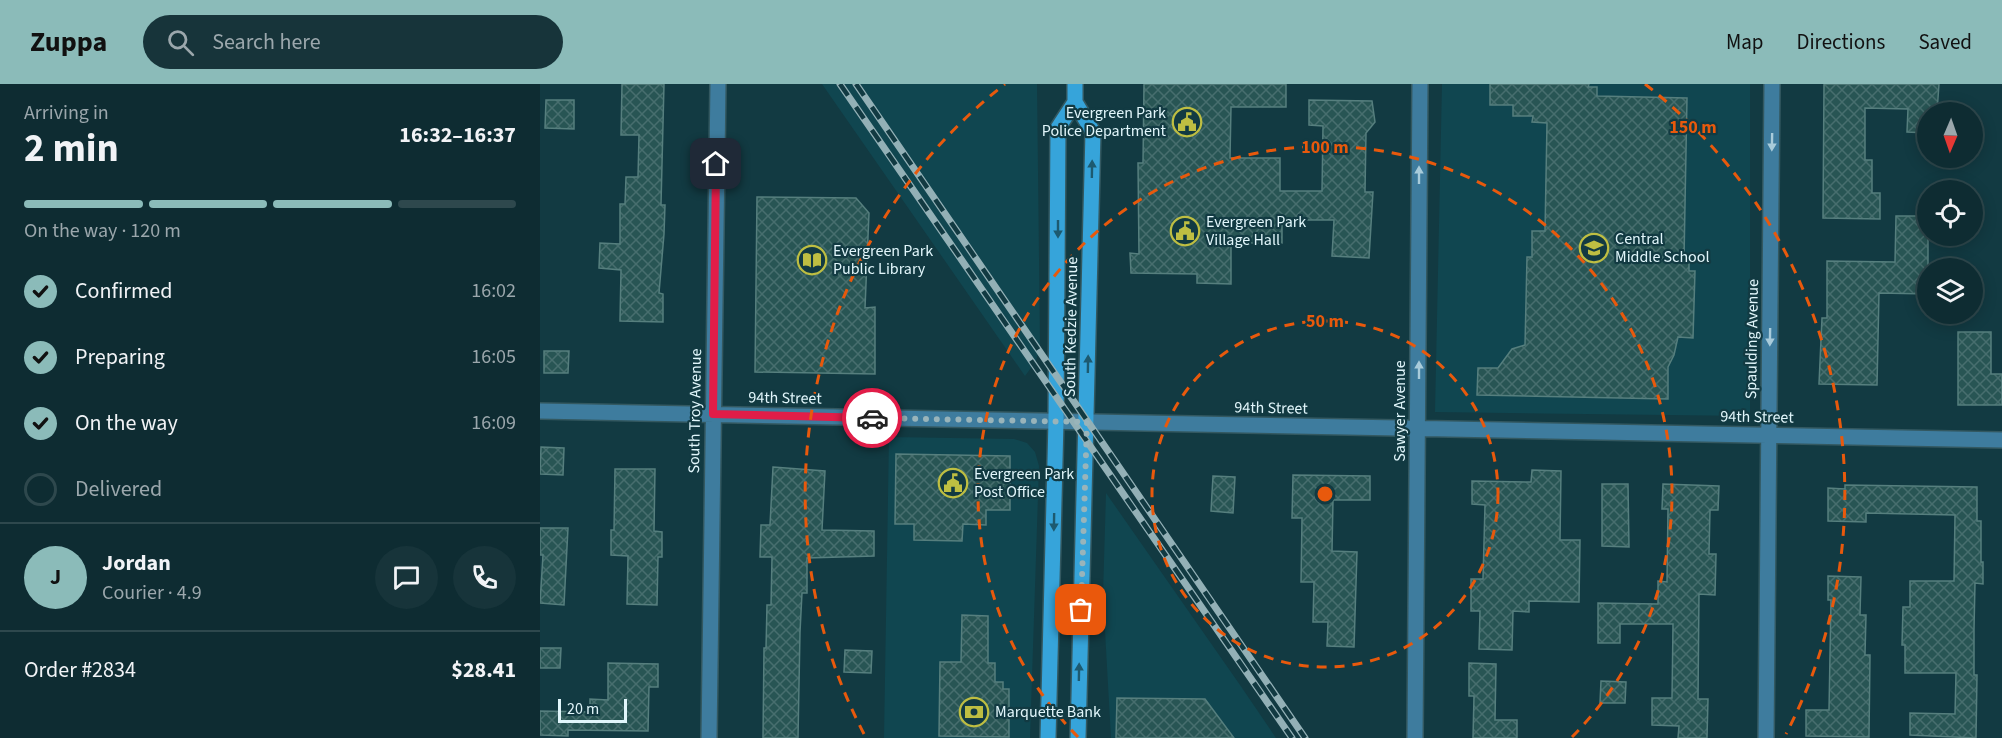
<!DOCTYPE html>
<meta charset="utf-8">
<style>
:root{--surface:#0e2c32;--page:#17343a;--text:#f1f3f6;--muted:#9ba7ac;--line:#2e484d;--accent:#8bbbb9}
body{margin:0;font-family:"Source Sans 3",sans-serif;background:var(--page);color:var(--text);height:100vh;display:flex;flex-direction:column;font-size:22px;white-space:nowrap}
*{box-sizing:border-box;margin:0}
p{font-size:20px;color:var(--muted)}
.icon{flex:none;width:33px;height:33px;fill:none;stroke:currentColor;stroke-width:2;stroke-linecap:round;stroke-linejoin:round}
.map{position:relative;flex:1;overflow:hidden}
.sheet{display:flex;flex-direction:column;background:var(--surface);width:540px}
.sheet>*{flex:none}
.needle{width:39px;rotate:182deg}
.fabs{position:absolute;left:1377px;top:18px;display:grid;gap:12px}
.fabs a{display:grid;place-items:center;width:66px;height:66px;border-radius:50%;background:var(--surface);box-shadow:0 3px 15px #0003,0 0 0 2px var(--line);font-size:30px}
.scale{position:absolute;left:18px;bottom:15px;width:69px;box-sizing:border-box;padding-left:6px;border:3px solid #e1f6fb;border-top:0;font-size:16px;line-height:21px;white-space:nowrap;color:#e1f6fb;-webkit-text-stroke:4px #123a42;paint-order:stroke}
.pin{position:absolute;display:grid;place-items:center;width:51px;height:51px;color:#fff;margin:-26px;border-radius:12px;box-shadow:0 3px 9px #0006}
.courier{position:absolute;display:grid;place-items:center;width:60px;height:60px;margin:-30px;border:4px solid #e11d48;border-radius:50%;background:#fff;color:#222;box-shadow:0 2px 8px #0007}
.headline em{font-style:normal;font-weight:700}
.headline div{display:flex;flex-direction:column-reverse}
.headline{display:flex;align-items:center;justify-content:space-between;height:102px;padding:0 24px}
h1{font-size:39px;font-weight:700;line-height:45px}
.bar{display:grid;grid-template-columns:repeat(4,1fr);gap:9px 6px;align-content:center;height:72px;padding:0 24px}
.bar i{height:8px;border-radius:4px;background:var(--line)}
.bar .active{background:var(--accent)}
.bar p{grid-column:span 4}
.line{display:flex;align-items:center;gap:15px;padding:0 24px;border-top:2px solid var(--line)}
.line div{flex:1}
.round{display:grid;place-items:center;flex:none;width:63px;height:63px;border-radius:32px;background:var(--page)}
ol{padding:0 24px;list-style:none}
li{display:flex;align-items:center;gap:18px;height:66px}
li p{margin-inline-start:auto}
li .icon{padding:6px;border-radius:50%;background:var(--accent);color:#111;stroke-width:4}
li:last-child{color:var(--muted)}
li i{width:33px;height:33px;border:3px solid var(--line);border-radius:50%}
header{display:flex;align-items:center;gap:36px;box-sizing:border-box;height:84px;padding:0 30px;background:var(--accent);color:#111}
header strong{font-size:28px}
nav{display:flex;gap:33px;margin-inline-start:auto;font-size:21px}
.search{width:420px;height:54px;background:var(--page);display:flex;align-items:center;gap:15px;box-sizing:border-box;padding:0 21px;border-radius:33px;color:var(--muted);font-size:22px}
main{display:flex;flex:1;min-height:0}
.map>svg:first-child{display:block}
</style>
<header>
<strong>Zuppa</strong>
<div class="search"><svg class="icon" aria-label="search" viewBox="0 0 24 24"><circle cx="10" cy="10" r="6"/><path d="M15 15l6 6"/></svg>Search here</div>
<nav><a>Map</a><a>Directions</a><a>Saved</a></nav>
</header>
<main>
<section class="sheet">
<div class="headline"><div><h1>2 min</h1><p>Arriving in</p></div><em>16:32–16:37</em></div>
<div class="bar"><i class="active"></i><i class="active"></i><i class="active"></i><i></i><p>On the way · 120 m</p></div>
<ol>
<li><svg class="icon" aria-label="check" viewBox="0 0 24 24"><path d="M5 12l5 5 9-10"/></svg>Confirmed<p>16:02</p></li>
<li><svg class="icon" aria-label="check" viewBox="0 0 24 24"><path d="M5 12l5 5 9-10"/></svg>Preparing<p>16:05</p></li>
<li><svg class="icon" aria-label="check" viewBox="0 0 24 24"><path d="M5 12l5 5 9-10"/></svg>On the way<p>16:09</p></li>
<li><i></i>Delivered</li>
</ol>
<div class="line" style="height:108px"><b class="round" style="background:var(--accent);color:#111">J</b><div><b>Jordan</b><p>Courier · 4.9</p></div><a class="round"><svg class="icon" aria-label="chat" viewBox="0 0 24 24"><path d="M4 5h16v11H9l-5 4z"/></svg></a><a class="round"><svg class="icon" aria-label="phone" viewBox="0 0 24 24"><path d="M5 4h4l2 5-3 2q2 4 5 5l2-3 5 2v4C11 20 4 13 5 4z"/></svg></a></div>
<div class="line" style="height:78px"><div>Order #2834</div><b>$28.41</b></div>
</section>
<div class="map">
<svg width="1462" height="654" viewBox="0 0 1462 654">
<defs>
<pattern id="building-cross-hatch" width="8" height="8" patternUnits="userSpaceOnUse" patternTransform="scale(1.5)"><rect width="8" height="8" fill="#285554"/><path d="M0 0l8 8M0 8l8-8" fill="none" stroke="#476e6e"/></pattern>
</defs>
<rect width="100%" height="100%" fill="#123a42"/>
<path fill="#104650" d="M282 0H497L500 262 496 277 485 292Z
M902 0H1210V332L895 328Z
M349 353 474 355 487 359 495 368 499 382 490 654H344Z
M566 409 700 601 736 654H571L563 511Z"/>
<path fill="url(#building-cross-hatch)" stroke="#567f7e" stroke-width="1.5" d="M82 0H124L121 121H125L124 150 119 209 123 210V238L80 237 81 186 59 184 60 159 80 160V120H85L86 93H98L99 51H81Z
M604 0H746V23H691L690 74H740V107H782L783 42 769 41V16L832 17 835 38 826 49 825 108H833L829 174 792 172 794 136H742V159H691V200L657 199V190L591 189 590 169 599 170 598 79H603Z
M950 0H1049L1048 3H1057V12L1147 14 1144 175 1149 176V187H1155L1153 254 1138 253 1134 271 1128 283V315L937 311 938 284H958L972 265 985 261 987 173H992V147H1005L1007 39 992 38 993 32H973V21H950Z
M1284 0H1399L1397 28H1388V49L1367 48 1368 25 1325 24V76H1332V109H1340V135L1283 134Z
M6 16H34V45L5 44Z
M217 113 316 114 329 129 325 224 335 223V290L215 288Z
M1356 132H1388V210L1339 209 1337 301 1279 300 1282 234H1287V177L1355 178Z
M1418 248H1451V290H1462V321H1418Z
M4 267H29L28 289H4Z
M1 363 24 364 23 391 0 390Z
M356 370 470 372V426H446V441L423 440 422 457 374 456V440H355Z
M233 383 285 387 282 446 334 447V472L267 474V509H262L260 548 258 654H223L224 564H226L227 521H231L232 473H220L221 441H230Z
M75 385H115L114 447 122 448V473H118L117 521 87 520 88 472 71 471V446H74Z
M992 386 1021 387 1020 456H1040L1039 518 989 517V528L973 527 972 566 939 565 940 527H931V495H943L945 421 932 420V397L991 398Z
M753 391 830 392V416H793L792 467 817 468 814 563 787 562 788 538H773L774 498H761L762 434H752Z
M673 392 695 393 693 429 671 427Z
M1062 400H1088L1089 463 1062 462Z
M1123 400 1179 402 1178 426H1170L1169 470H1176L1175 511 1159 510 1158 615H1168L1167 654H1138L1139 642 1112 641V614H1132L1133 540H1080V559H1058V519L1118 520V497L1127 498 1128 425H1122Z
M1305 401 1437 403V437H1441V478H1443V500L1435 499 1434 545V591H1437L1436 654 1370 651V629L1415 630 1416 589H1365V561H1362L1363 523H1370V497H1414L1415 431 1326 429V438L1288 437V404L1305 405Z
M0 444H28L24 521 0 519 3 471H0Z
M1288 492 1321 493 1320 531H1326L1325 571H1330L1329 653 1266 652V626H1289L1291 516H1288Z
M422 531 448 532V579H455V598H463V605H469V653L399 652 400 578H421Z
M0 564H21L20 584H0Z
M305 566 332 567 331 589 304 588Z
M68 579 118 580V603H109L108 647 28 646V652L0 651V627L50 628V615L68 616Z
M929 579 956 580 955 636H977V654H933L934 612H929Z
M1061 597 1086 598 1085 619H1060Z
M577 614 665 615 694 654H576Z"/>
<g fill="none" stroke-linecap="round" stroke-linejoin="round">
<g stroke="#335860" stroke-width="18">
<path id="street" d="M0 327 1462 356
M169 654 178 0
M875 654 880 0
M1226 654 1232 0"/>
</g>
<g stroke="#335860" stroke-width="18">
<path id="secondary" d="M535 0V18L553 48 538 654
M508 654 516 337 518 44 535 18"/>
</g>
<use href="#street" stroke="#3e7c9e" stroke-width="15"/>
<use href="#secondary" stroke="#36a4da" stroke-width="15"/>
<g stroke="#93b0b6" stroke-width="7">
<path id="rail" d="M300 0 752 654
M316 0 765 654"/>
</g>
<use href="#rail" stroke="#123a42" stroke-width="4.5" stroke-dasharray="14" stroke-linecap="butt"/>
</g>
<defs><path id="oneway-solid" d="M-6-.8H1V-3.2L6.5 0L1 3.2V.8H-6Z" transform="scale(1.5)"/></defs>
<g fill="#a8cbda">
<use href="#oneway-solid" transform="translate(1232 58) rotate(91)"/>
<use href="#oneway-solid" transform="translate(879 91) rotate(-90)"/>
<use href="#oneway-solid" transform="translate(1230 253) rotate(91)"/>
<use href="#oneway-solid" transform="translate(879 286) rotate(-90)"/>
</g>
<g fill="#1d5a70">
<use href="#oneway-solid" transform="translate(552 85) rotate(-89)"/>
<use href="#oneway-solid" transform="translate(518 145) rotate(90)"/>
<use href="#oneway-solid" transform="translate(548 280) rotate(-89)"/>
<use href="#oneway-solid" transform="translate(514 438) rotate(91)"/>
<use href="#oneway-solid" transform="translate(539 588) rotate(-89)"/>
</g>
<g fill="none" stroke-linecap="round" stroke-linejoin="round">
<path stroke="#99b4ba" stroke-width="6" stroke-dasharray="0 10.8" d="M332 334 547 338 541 526"/>
<path stroke="#e11d48" stroke-width="8" d="M176 80 173 330 332 334"/>
</g>
<g fill="none" stroke="#e8590c" stroke-width="3" stroke-dasharray="10 8">
<circle cx="785" cy="410" r="173"/>
<path d="M538 653A347 347 0 1 1 1032 653"/>
<path d="M324 650A520 520 0 0 1 465 0M1105 0A520 520 0 0 1 1246 650"/>
</g>
<defs>
<g id="civic-ring" transform="scale(1.5)"><circle r="9.5" fill="#123a42" stroke="#bebe42" stroke-width="1.5"/><path d="M-.6-6.5H3V-4.5H.6V-3L4-1V1h2V6H-6V1h2V-1L-.6-3ZM-1.2 2.5V6h2.4V2.5Z" fill="#bebe42"/></g>
<g id="school-ring" transform="scale(1.5)"><circle r="9.5" fill="#123a42" stroke="#bebe42" stroke-width="1.5"/><path d="M0-5L7-2L0 1L-7-2ZM-4 1L0 2.5L4 1V4Q0 6-4 4Z" fill="#bebe42"/></g>
<g id="library-ring" transform="scale(1.5)"><circle r="9.5" fill="#123a42" stroke="#bebe42" stroke-width="1.5"/><path d="M-6-4Q-3-5.5-.7-3.5V5Q-3 3-6 4ZM6-4Q3-5.5 .7-3.5V5Q3 3 6 4Z" fill="#bebe42"/></g>
<g id="bank-ring" transform="scale(1.5)"><circle r="9.5" fill="#123a42" stroke="#bebe42" stroke-width="1.5"/><path d="M-6-4H6V4H-6ZM0-2.3a2.3 2.3 0 1 0 0 4.6a2.3 2.3 0 1 0 0-4.6Z" fill="#bebe42"/></g>
</defs>
<g fill-rule="evenodd">
<use href="#civic-ring" x="647" y="38"/>
<use href="#civic-ring" x="645" y="147"/>
<use href="#school-ring" x="1054" y="164"/>
<use href="#library-ring" x="272" y="176"/>
<use href="#civic-ring" x="413" y="399"/>
<use href="#bank-ring" x="434" y="628"/>
</g>
<g text-anchor="middle" dominant-baseline="central" stroke-width="4.5" stroke-linejoin="round" paint-order="stroke">
<g font-size="16" fill="#e1f6fb" stroke="#123a42" text-anchor="start">
<text x="626" y="29" text-anchor="end">Evergreen Park<tspan x="626" dy="18">Police Department</tspan></text>
<text x="666" y="138">Evergreen Park<tspan x="666" dy="18">Village Hall</tspan></text>
<text x="1075" y="155">Central<tspan x="1075" dy="18">Middle School</tspan></text>
<text x="293" y="167">Evergreen Park<tspan x="293" dy="18">Public Library</tspan></text>
<text x="434" y="390">Evergreen Park<tspan x="434" dy="18">Post Office</tspan></text>
<text x="455" y="628">Marquette Bank</text>
</g>
<g font-size="16" fill="#e1f6fb" stroke="#123a42">
<text transform="translate(531 243) rotate(-89)">South Kedzie Avenue</text>
<text transform="translate(1212 255) rotate(-89)">Spaulding Avenue</text>
<text transform="translate(245 314) rotate(1)">94th Street</text>
<text transform="translate(731 324) rotate(1)">94th Street</text>
<text transform="translate(155 327) rotate(-89)">South Troy Avenue</text>
<text transform="translate(860 327) rotate(-90)">Sawyer Avenue</text>
<text transform="translate(1217 333) rotate(1)">94th Street</text>
</g>
</g>
<circle cx="785" cy="410" r="9" fill="#e8590c" stroke="#123a42" stroke-width="3"/>
<g font-size="18" text-anchor="middle" font-weight="bold" fill="#e8590c" stroke="#123a42" stroke-width="4.5" stroke-linejoin="round" paint-order="stroke">
<text x="1153" y="49">150 m</text>
<text x="785" y="69">100 m</text>
<text x="785" y="243">50 m</text>
</g>
</svg>
<div class="fabs">
<a><svg class="needle" viewBox="-14 -14 28 28"><path d="M0-13l5 13h-10z" fill="#e53935"/><path d="M0 13l5-13h-10z" fill="#9ba7ac"/></svg></a>
<a><svg class="icon" aria-label="locate" viewBox="0 0 24 24"><circle cx="12" cy="12" r="6"/><path d="M12 2v4M12 18v4M2 12h4M18 12h4"/></svg></a>
<a><svg class="icon" aria-label="layers" viewBox="0 0 24 24"><path d="M12 4l9 5-9 5-9-5zM3 14l9 5 9-5"/></svg></a>
</div>
<div class="scale">20 m</div>
<div class="pin" style="left:541px;top:526px;background:#ea580c"><svg class="icon" aria-label="bag" viewBox="0 0 24 24"><path d="M5 8h14l-1 12H6zM9 8a3 3 0 0 1 6 0"/></svg></div>
<div class="pin" style="left:176px;top:80px;background:#1f2937"><svg class="icon" aria-label="home" viewBox="0 0 24 24"><path d="M3 11l9-7 9 7M6 9v11h12V9"/></svg></div>
<div class="courier" style="left:332px;top:334px"><svg class="icon" aria-label="car" viewBox="0 0 24 24"><path d="M5 17H2v-5l4-1 3-4h7l3 4 3 1v5h-3M9 17h6M6 11h13"/><circle cx="7" cy="17" r="2"/><circle cx="17" cy="17" r="2"/></svg></div>
</div>
</main>
